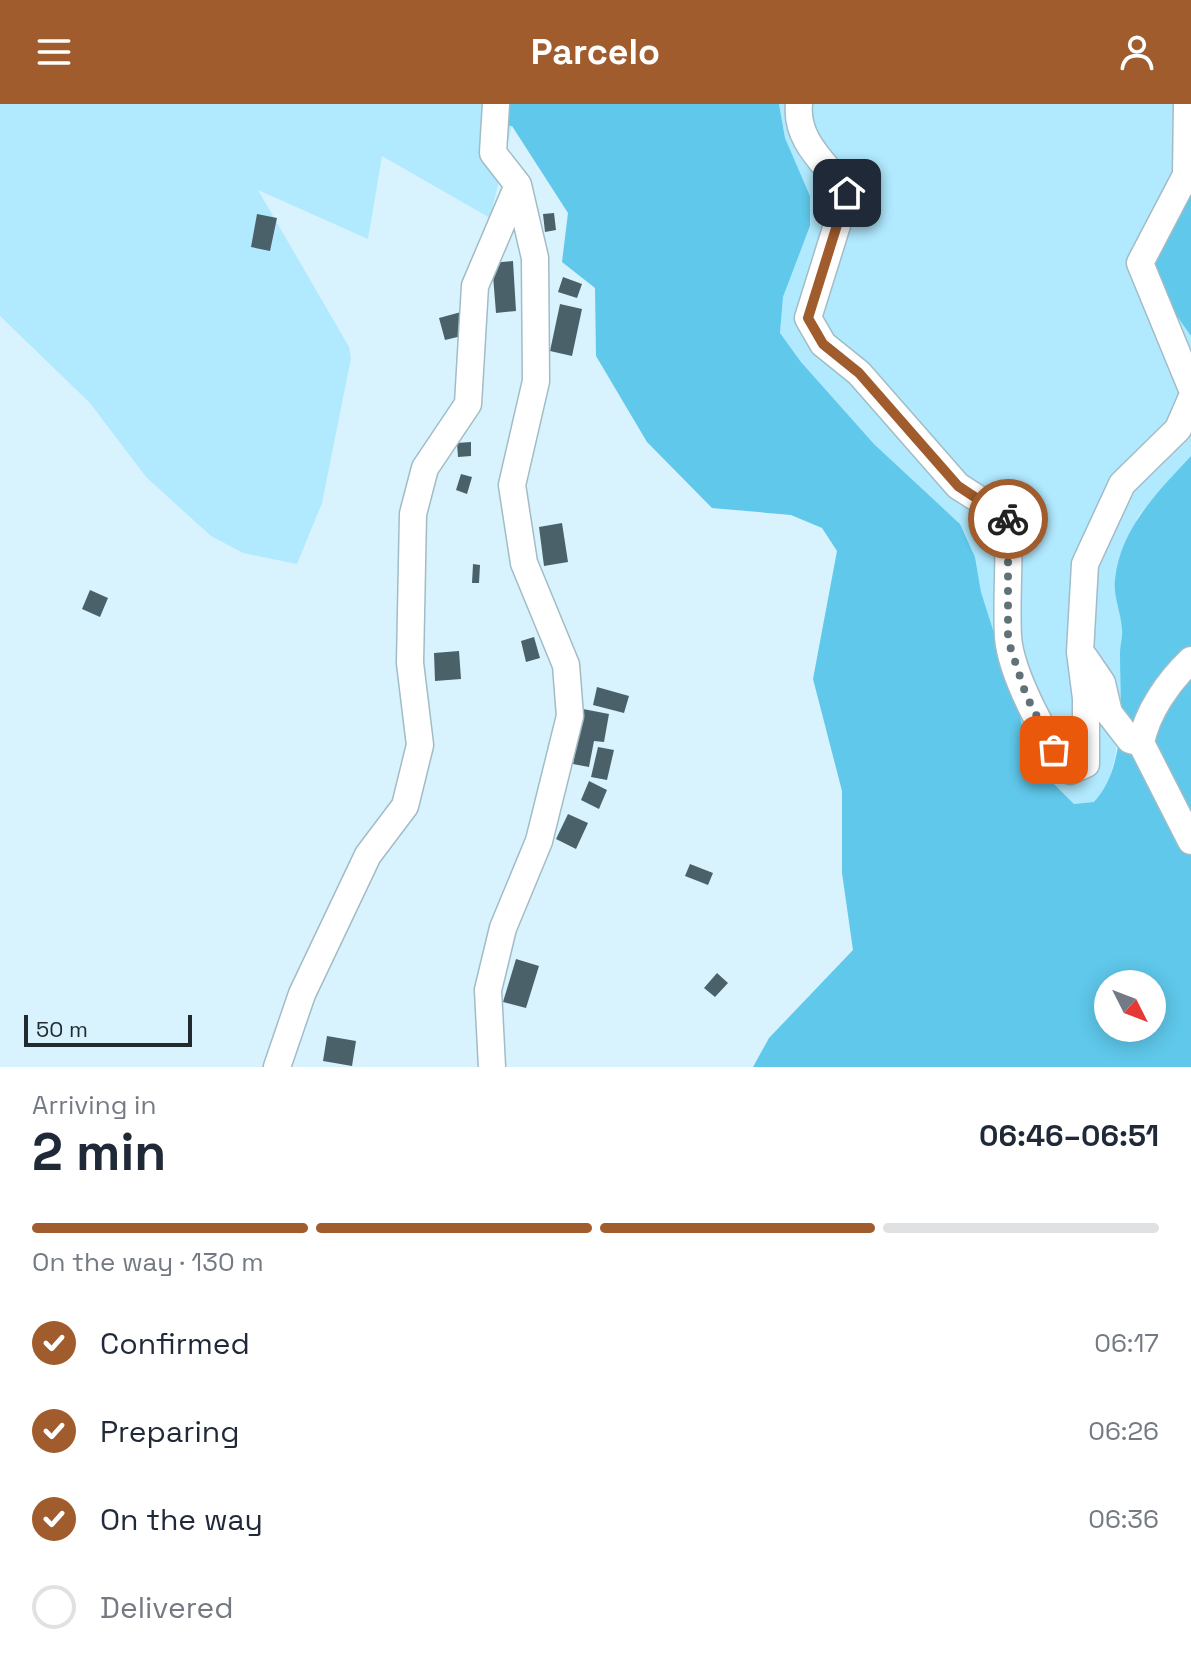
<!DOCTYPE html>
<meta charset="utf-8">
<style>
:root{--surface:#fff;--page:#f6f6f7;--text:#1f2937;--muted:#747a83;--line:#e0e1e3;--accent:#a05c2c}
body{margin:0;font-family:"Space Grotesk",sans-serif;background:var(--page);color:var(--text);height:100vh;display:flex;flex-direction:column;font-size:30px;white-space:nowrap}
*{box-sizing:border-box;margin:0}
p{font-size:26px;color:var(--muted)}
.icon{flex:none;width:44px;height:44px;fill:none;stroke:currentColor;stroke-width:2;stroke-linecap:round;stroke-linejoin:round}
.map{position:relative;height:963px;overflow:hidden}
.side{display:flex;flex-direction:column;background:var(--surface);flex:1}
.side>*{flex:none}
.needle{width:52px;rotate:132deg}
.buttons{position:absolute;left:1094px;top:866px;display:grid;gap:16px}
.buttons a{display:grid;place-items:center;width:72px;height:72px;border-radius:50%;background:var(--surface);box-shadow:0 4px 20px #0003;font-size:40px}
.scale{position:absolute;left:24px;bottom:20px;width:168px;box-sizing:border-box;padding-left:8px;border:4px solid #212b2f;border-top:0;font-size:22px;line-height:28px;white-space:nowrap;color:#212b2f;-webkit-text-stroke:6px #d8f3fd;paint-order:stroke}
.pin{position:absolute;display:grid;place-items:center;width:68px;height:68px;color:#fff;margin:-34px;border-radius:16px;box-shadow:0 4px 12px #0006}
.courier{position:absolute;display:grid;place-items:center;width:80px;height:80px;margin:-40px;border:6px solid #a05c2c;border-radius:50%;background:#fff;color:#222;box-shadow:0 2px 10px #0007}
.headline em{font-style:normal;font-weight:600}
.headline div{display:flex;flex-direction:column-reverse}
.headline{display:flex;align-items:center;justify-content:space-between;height:136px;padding:0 32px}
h1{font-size:52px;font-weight:600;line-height:60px}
.bar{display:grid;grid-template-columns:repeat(4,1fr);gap:12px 8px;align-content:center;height:96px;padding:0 32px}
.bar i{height:10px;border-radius:6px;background:var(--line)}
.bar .on{background:var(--accent)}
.bar p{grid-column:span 4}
ol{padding:0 32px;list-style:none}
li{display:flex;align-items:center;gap:24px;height:88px}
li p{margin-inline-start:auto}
li .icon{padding:8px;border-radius:50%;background:var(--accent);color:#fff;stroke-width:4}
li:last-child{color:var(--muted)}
li i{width:44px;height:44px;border:4px solid var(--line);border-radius:50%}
header{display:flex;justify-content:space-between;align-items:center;height:104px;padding:0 32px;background:var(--accent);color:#fff;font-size:36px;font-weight:600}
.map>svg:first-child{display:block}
</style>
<header><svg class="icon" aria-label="menu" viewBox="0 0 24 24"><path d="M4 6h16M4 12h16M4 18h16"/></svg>Parcelo<svg class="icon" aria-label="person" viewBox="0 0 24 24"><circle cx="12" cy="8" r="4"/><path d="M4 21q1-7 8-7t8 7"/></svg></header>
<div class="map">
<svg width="1191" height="963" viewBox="0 0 1191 963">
<rect width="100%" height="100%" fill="#d8f3fd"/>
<path fill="#b1e9fe" d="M0 0H482L485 20 512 21 490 114 382 52 368 135 258 86 349 243 351 254 322 399 297 460 243 449 211 432 146 373 90 299 0 212Z
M779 0H1191L1162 191 1191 232V352L1138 412 1115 476 1123 528 1121 606 1115 654 1106 686 1095 698 1074 700 1038 664 1027 646 1020 611 981 488 975 453 960 420 874 340 801 258 780 229 783 193 810 122V92L785 34Z"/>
<path fill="#5fc8eb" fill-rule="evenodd" d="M482 0H779L785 34 810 92V122L783 193 780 229 801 258 874 340 960 420 975 453 981 488 1020 611 1027 646 1038 664 1074 700 1094 698C1128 661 1120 596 1120 549 1120 541 1123 533 1122 525 1121 509 1113 491 1115 476 1120 424 1158 388 1191 352V963H753L769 934 853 846 842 769V687L813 575 837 447 822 424 791 411 712 404 647 338 596 252 595 184 562 158 568 109 512 22 485 20ZM1108 880H1152V924H1108Z
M1191 46V232L1162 191 1153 157Z"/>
<path fill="#4a616a" d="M554 109 556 126 545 128 543 110Z
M257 110 277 114 270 147 251 143Z
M513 157 516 207 496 209 492 159Z
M563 173 582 180 577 194 558 188Z
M560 200 582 205 572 252 550 247Z
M461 208 466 231 445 236 439 214Z
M471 338V352L458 353 457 339Z
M461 370 472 373 467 390 456 386Z
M562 419 568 458 544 462 539 423Z
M473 460 480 461 479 479H472Z
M90 486 108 494 100 513 82 505Z
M534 533 540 554 526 558 521 537Z
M459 547 461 575 435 577 434 549Z
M597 583 629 592 624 609 593 601Z
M583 605 609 610 604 638 594 637 589 663 573 660Z
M598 643 614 646 607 676 591 673Z
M589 677 607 686 599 705 581 696Z
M568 710 588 719 576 745 556 735Z
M690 760 713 769 708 781 685 772Z
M516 855 539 862 526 904 503 898Z
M717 869 728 879 715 893 704 884Z
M327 932 356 937 352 962 323 957Z"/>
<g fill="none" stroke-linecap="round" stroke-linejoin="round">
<g stroke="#a2bcc6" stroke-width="29">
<path id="minor" d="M799 0C795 38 828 61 847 89L808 214 823 240 859 269 958 382 1008 414C1010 454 1006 493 1008 533 1011 571 1047 638 1070 667L1086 660V594L1080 548 1085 460 1122 380 1178 325 1191 295
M1187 0 1186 71 1140 159 1191 283
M1085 554 1102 579 1109 609 1130 636 1141 639 1191 737
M1141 639C1147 608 1168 578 1191 556
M277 963 302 890 368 751 405 702 420 641 410 559 413 410 425 364 468 300 475 182 518 81
M492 963 488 886 503 824 539 737 570 612 566 561 524 459 512 381 536 277 535 154 518 81 493 49 496 0"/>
</g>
<use href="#minor" stroke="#fff" stroke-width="26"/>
</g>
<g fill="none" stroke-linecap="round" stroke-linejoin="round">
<path stroke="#617177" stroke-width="8" stroke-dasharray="0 14.4" d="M1008 415V536L1026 591 1054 646"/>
<path stroke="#a05c2c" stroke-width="10" d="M847 89 808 214 823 240 859 269 958 382 1008 415"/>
</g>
</svg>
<div class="buttons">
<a><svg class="needle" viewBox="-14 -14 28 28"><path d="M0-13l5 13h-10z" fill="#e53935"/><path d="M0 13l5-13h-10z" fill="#747a83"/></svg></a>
</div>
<div class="scale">50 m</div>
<div class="pin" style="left:1054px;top:646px;background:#ea580c"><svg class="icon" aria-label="bag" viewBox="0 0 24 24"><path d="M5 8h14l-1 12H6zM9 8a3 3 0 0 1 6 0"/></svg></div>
<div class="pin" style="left:847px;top:89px;background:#1f2937"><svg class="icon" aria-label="home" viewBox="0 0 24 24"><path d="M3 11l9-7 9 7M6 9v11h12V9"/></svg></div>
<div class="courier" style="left:1008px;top:415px"><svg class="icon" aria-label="bike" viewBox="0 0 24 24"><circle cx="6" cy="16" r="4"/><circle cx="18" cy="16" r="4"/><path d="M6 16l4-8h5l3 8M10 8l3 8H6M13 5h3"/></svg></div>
</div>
<section class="side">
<div class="headline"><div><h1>2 min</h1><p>Arriving in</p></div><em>06:46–06:51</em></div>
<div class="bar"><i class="on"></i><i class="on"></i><i class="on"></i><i></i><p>On the way · 130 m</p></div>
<ol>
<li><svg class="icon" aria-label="check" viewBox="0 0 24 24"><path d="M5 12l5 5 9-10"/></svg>Confirmed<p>06:17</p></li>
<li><svg class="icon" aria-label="check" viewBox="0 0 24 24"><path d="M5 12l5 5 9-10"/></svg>Preparing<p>06:26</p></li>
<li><svg class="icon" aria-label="check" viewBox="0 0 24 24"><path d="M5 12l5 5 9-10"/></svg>On the way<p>06:36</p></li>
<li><i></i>Delivered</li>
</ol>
</section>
